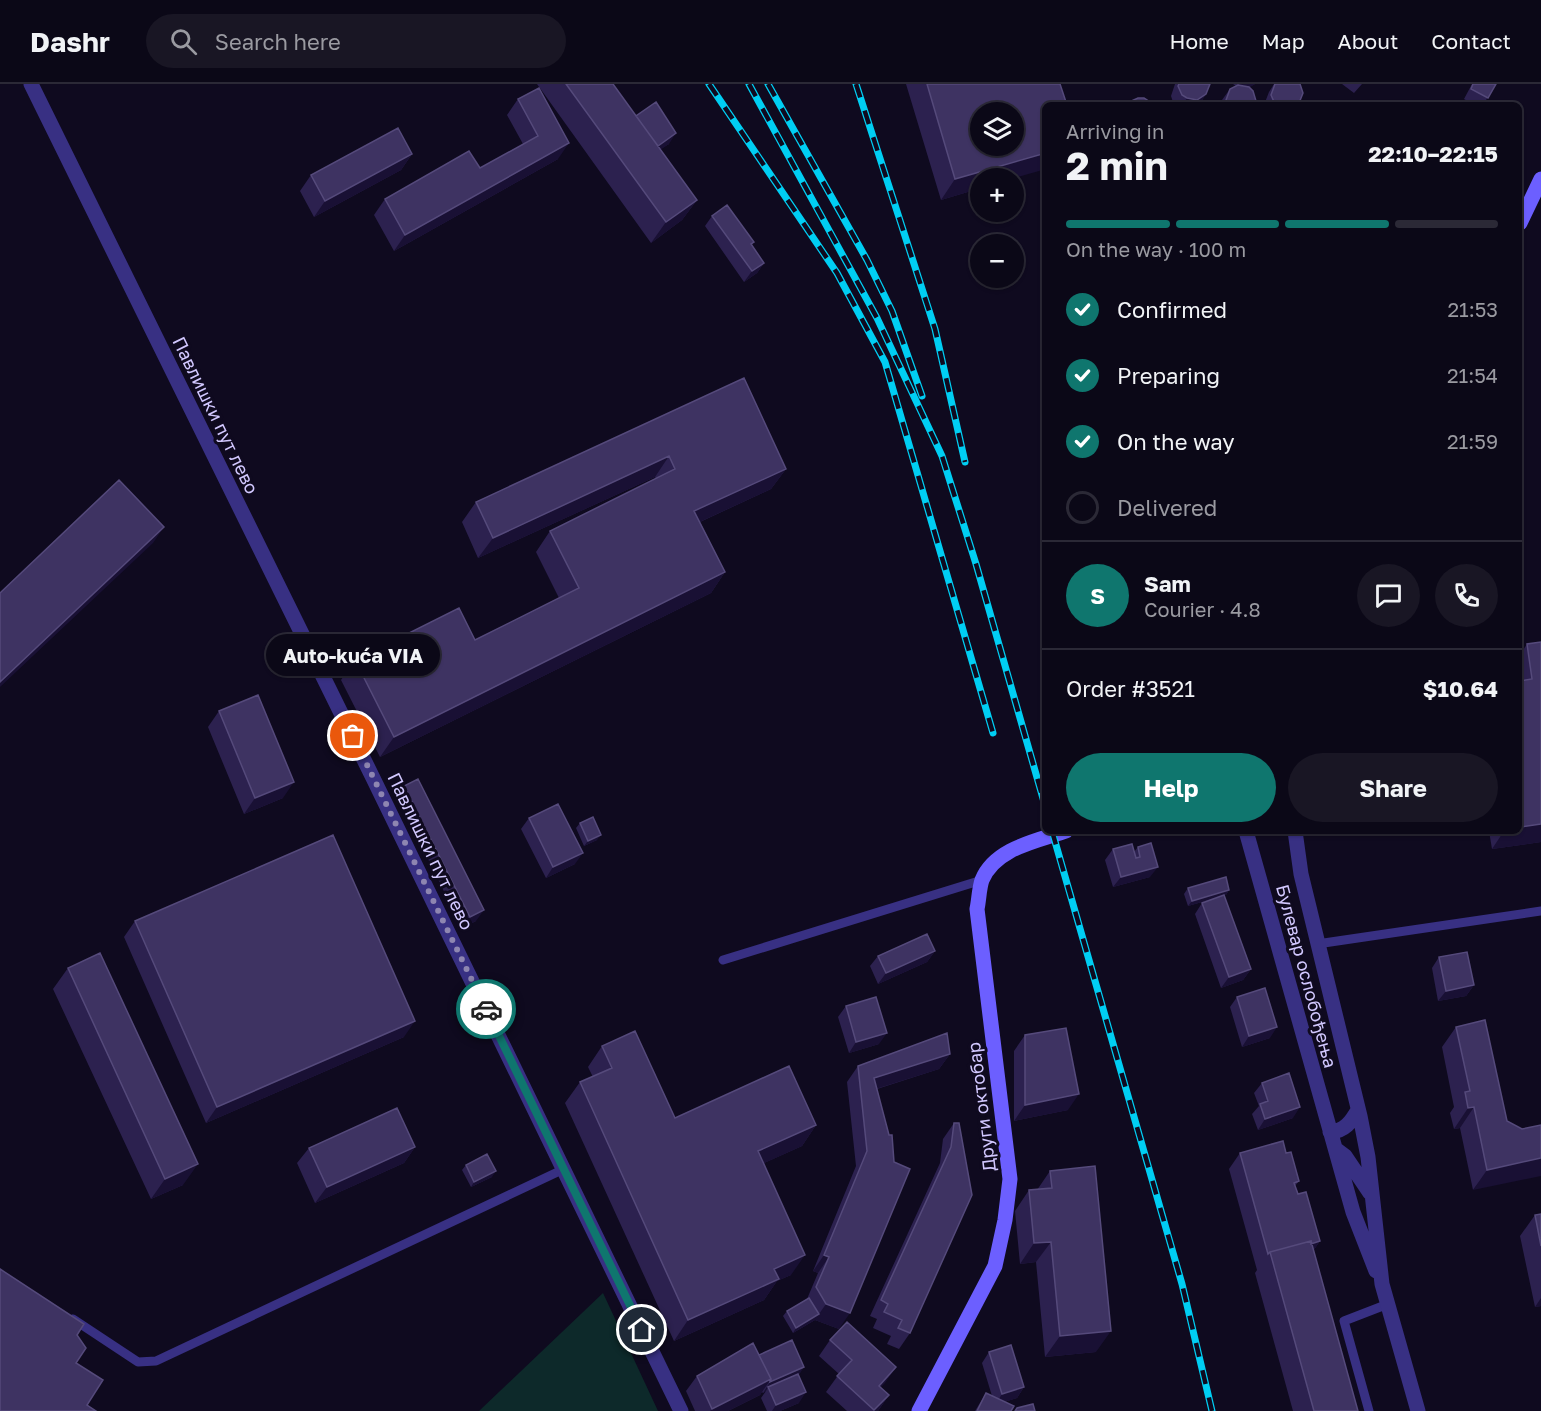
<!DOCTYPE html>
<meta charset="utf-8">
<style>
:root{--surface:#0b0817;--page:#191624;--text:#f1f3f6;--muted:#9a9aa1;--line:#2b2936;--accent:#0f766e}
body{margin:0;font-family:"Golos Text",sans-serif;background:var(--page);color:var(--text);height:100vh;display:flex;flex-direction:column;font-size:22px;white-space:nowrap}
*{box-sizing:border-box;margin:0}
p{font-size:20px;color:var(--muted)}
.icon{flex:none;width:33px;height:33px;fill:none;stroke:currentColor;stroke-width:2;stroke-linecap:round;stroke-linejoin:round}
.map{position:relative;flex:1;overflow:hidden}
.drawer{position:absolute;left:1042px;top:18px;width:480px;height:732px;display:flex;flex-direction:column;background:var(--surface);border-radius:9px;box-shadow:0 2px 4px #0004,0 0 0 2px var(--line)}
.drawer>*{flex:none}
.fabs{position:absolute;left:970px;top:18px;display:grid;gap:12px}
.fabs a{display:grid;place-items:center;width:54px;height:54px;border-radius:50%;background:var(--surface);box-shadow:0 2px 4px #0004,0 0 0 2px var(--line);font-size:30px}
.pin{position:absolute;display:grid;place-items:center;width:51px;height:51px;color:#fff;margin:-26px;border:3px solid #fff;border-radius:50%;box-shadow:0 2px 6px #0007}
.courier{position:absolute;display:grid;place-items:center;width:60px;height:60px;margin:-30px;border:4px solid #0f766e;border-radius:50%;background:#fff;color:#222;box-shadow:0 2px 8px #0007}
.bubble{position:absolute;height:42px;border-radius:21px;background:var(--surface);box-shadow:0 2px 4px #0004,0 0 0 2px var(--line);font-size:20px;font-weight:700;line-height:42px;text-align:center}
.headline em{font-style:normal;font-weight:700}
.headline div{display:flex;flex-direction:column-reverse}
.headline{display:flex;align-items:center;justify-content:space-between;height:102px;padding:0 24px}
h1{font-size:39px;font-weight:700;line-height:45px}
.bar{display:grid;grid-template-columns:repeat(4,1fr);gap:9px 6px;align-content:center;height:72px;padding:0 24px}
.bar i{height:8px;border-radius:4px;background:var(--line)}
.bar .current{background:var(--accent)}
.bar p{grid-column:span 4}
.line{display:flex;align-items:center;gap:15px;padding:0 24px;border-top:2px solid var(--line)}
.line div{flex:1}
.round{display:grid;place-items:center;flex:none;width:63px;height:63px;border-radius:32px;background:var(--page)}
ol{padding:0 24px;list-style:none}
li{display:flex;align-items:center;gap:18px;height:66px}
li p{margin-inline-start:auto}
li .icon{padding:6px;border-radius:50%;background:var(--accent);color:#fff;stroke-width:4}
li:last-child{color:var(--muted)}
li i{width:33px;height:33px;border:3px solid var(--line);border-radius:50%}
.button{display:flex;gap:12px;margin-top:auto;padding:12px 24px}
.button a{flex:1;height:69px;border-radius:36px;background:var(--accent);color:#fff;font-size:24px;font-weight:700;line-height:69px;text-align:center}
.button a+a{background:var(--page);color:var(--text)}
header{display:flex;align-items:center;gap:36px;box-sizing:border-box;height:84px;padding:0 30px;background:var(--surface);border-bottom:2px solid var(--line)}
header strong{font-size:28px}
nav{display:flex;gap:33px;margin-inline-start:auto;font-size:21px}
.search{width:420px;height:54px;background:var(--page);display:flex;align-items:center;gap:15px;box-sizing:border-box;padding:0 21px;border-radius:33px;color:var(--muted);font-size:22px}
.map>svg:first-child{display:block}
</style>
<header>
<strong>Dashr</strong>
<div class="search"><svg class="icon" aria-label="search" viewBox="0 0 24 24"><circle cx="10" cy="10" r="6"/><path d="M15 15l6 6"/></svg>Search here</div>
<nav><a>Home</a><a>Map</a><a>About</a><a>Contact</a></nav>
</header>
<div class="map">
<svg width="1541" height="1327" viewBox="0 0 1541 1327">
<rect width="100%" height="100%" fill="#0f0a1f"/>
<path fill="#0d292a" d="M603 1209 658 1327H479Z"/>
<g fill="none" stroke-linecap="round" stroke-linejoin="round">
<path stroke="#383083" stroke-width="9" d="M1317 860 1541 827
M723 876 982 796
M73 1235 138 1278 156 1277 564 1085
M1369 1327 1344 1237 1388 1220"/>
<path stroke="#383083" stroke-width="15" d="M31 0 373 694 681 1327
M1246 747 1353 1128 1376 1187
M1295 747 1301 790 1360 1032 1368 1073 1382 1200 1418 1327
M1330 1048C1345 1047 1351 1038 1358 1026
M1337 1066 1345 1072 1370 1109"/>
<path stroke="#6c5fff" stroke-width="15" d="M1520 139 1541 95
M919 1327 995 1182 1005 1136 1010 1095 977 825C979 816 979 805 982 796 995 764 1037 757 1066 747"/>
<g stroke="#00cef3" stroke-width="7">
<path id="rail" d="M709 0 837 189 885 278 993 649
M749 0 877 234 942 372 976 480 1046 725
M768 0 867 176 892 227 922 312
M856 0 935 245 965 378
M1052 747 1182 1200 1212 1327"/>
</g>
<use href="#rail" stroke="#0f0a1f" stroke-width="4.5" stroke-dasharray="14" stroke-linecap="butt"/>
</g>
<path fill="#2c214f" d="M537 0H613L636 32 669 60 660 65 697 116 682 136 651 159Z
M906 0H1060L981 94V104L941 116Z
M1175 0H1210L1206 10 1199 21H1174L1171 12Z
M1233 0H1255L1249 3 1255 21H1220L1222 16 1230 5 1236 2Z
M1274 0H1300L1299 19 1298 21H1264L1269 8Z
M1342 0H1362L1354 9Z
M1472 0H1496L1483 21H1474L1464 15Z
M518 15 558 75 394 167 374 131 385 115 480 84 523 60 507 31Z
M412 70 401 86 314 133 300 107 311 91Z
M712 132 754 158 752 161 764 179 757 189 744 198 705 142Z
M744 294 786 385 771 405 700 438 725 488 711 509 380 673 341 596 355 576 475 556 559 514 536 468 550 447 656 395 655 393 478 474 462 438 476 418Z
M1541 558V758L1492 765 1489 747H1520V571L1527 560Z
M219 627 283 714 244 730 208 643Z
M404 702 476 837 462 844 397 712Z
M529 734 575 780 546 794 521 745Z
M580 739 597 756 584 762 576 744Z
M1138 763 1150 793 1113 803 1105 776 1113 765 1134 768Z
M1188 804 1229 806 1226 811H1224L1251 885 1243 896 1221 904 1195 830 1202 819 1223 812 1188 822 1184 810Z
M135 837 404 953 206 1039 124 853Z
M935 867 927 878 878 900 870 882 878 872Z
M1439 873 1474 901 1466 912 1438 917 1432 884Z
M68 884 183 1101 151 1115 53 905Z
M1237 913 1270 954 1242 963 1230 923Z
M846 922 879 960 849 969 838 933Z
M1456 943 1507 1037 1522 1045 1473 1106 1460 1044 1454 1045 1450 1029 1454 1023 1442 963Z
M1025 951 1068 1026 1014 1037V967Z
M602 962 675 1034 816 1041 802 1062 764 1079 791 1191 777 1197 764 1216 674 1257 565 1019 580 998 593 993 588 983Z
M950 970 939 985 877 1005 839 1245 815 1236 793 1249 783 1232 787 1227 807 1215 818 1189 813 1187 856 1082 847 998 858 982Z
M1262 999 1293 1034 1258 1046 1252 1030 1259 1022 1254 1009Z
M954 1039H959L910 1249 899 1265 887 1260 891 1252 873 1244 877 1235 870 1232 940 1079 943 1055Z
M415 1063 404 1079 315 1119 297 1079 309 1064Z
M1240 1069H1286L1299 1097 1295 1102 1298 1110 1320 1157 1313 1167 1358 1327H1293L1255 1189 1257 1186 1229 1085Z
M466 1081 492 1093 471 1103 462 1086Z
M1050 1087 1096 1268 1045 1273 1036 1178 1020 1180 1015 1127 1029 1106H1037Z
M1541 1130V1222L1535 1223 1520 1152 1535 1131Z
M830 1256 896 1283 880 1304 889 1311 878 1327H847L826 1308 839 1290 819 1272Z
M989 1268 1024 1303 1017 1314 1004 1318 1011 1327H975L986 1309 992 1312 982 1279Z
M759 1271 799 1291V1319L780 1327H767L761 1314 766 1307 763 1309 762 1308 760 1311 728 1327H695L686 1307 697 1292Z"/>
<path fill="#191034" d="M1239 0H1255L1247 5 1237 3Z
M1206 10 1199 21H1182L1187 14Z
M676 49 669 60 647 75 654 64Z
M569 59 558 75 394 167 405 151Z
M1046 69V85L1014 94H981V104L941 116 955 95Z
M412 70 401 86 314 133 325 117Z
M697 116 682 136 651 159 666 138Z
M764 179 757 189 744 198 752 187Z
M669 372 655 393 478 474 493 454Z
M786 385 771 405 680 447 694 427Z
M164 443 153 459 0 603V598Z
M725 488 711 509 380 673 394 653Z
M294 698 283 714 244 730 255 714Z
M1541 740V758L1492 765 1504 747H1520V743Z
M601 751 597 756 584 762 588 757Z
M583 769 575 780 546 794 553 783Z
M1158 783 1150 793 1113 803 1121 793Z
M1229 806 1226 811 1188 822 1192 817Z
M484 826 476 837 462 844 470 833Z
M935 867 927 878 878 900 886 889Z
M1251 885 1243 896 1221 904 1229 893Z
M1474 901 1466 912 1438 917 1446 907Z
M415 937 404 953 206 1039 217 1023Z
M1277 943 1270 954 1242 963 1249 952Z
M887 949 879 960 849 969 856 958Z
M950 970 939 985 863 1009 874 994Z
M1079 1010 1068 1026 1014 1037 1025 1021Z
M1300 1023 1293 1034 1258 1046 1265 1035Z
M1474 1023 1460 1044 1454 1045 1468 1024Z
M816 1041 802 1062 744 1088 758 1067Z
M415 1063 404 1079 315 1119 327 1103Z
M1541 1074V1092L1473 1106 1487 1086Z
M198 1080 183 1101 151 1115 165 1095Z
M496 1087 492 1093 471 1103 474 1098Z
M1320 1157 1309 1173 1270 1171Z
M1051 1158 1036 1178 1020 1180 1034 1159Z
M805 1171 791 1191 777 1197 764 1216 674 1257 688 1236 774 1185Z
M824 1171 829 1173 818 1189 813 1187Z
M1541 1214V1222L1535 1223Z
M826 1220 850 1229 839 1245 815 1236 793 1249 796 1244 819 1230Z
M1111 1247 1096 1268 1045 1273 1060 1252Z
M804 1283 797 1294 768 1303 766 1307 763 1309 770 1298Z
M896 1283 885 1299 867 1318 879 1302Z
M771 1295 760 1311 728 1327H710L712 1325Z
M1024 1303 1017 1314 995 1321 1002 1310Z
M806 1308 799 1319 780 1327H772L776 1321Z
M889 1311 878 1327H874V1326Z"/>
<path fill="#3e3362" stroke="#554a7b" stroke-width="1.5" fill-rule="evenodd" d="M566 0H613L697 116 666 138Z
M927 0H1060L1067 21H1046V69L955 95ZM981 28H1014V62H981Z
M1179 0H1210L1206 10 1197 16 1187 14 1182 11 1178 2Z
M1275 0H1300L1303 9 1299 19 1297 21 1275 20 1271 11Z
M1473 0H1496L1488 14 1471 5Z
M1238 1 1249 3 1253 7 1256 17 1255 21H1225V19L1230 5Z
M539 4 569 59 405 151 385 115 469 67 480 84 538 52 518 15Z
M1138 14H1144L1153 20V21H1128L1129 18Z
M656 18 676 49 658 62 636 32Z
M398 44 412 70 325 117 311 91Z
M727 121 754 158 751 160 764 179 752 187 712 132Z
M744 294 786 385 694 427 725 488 394 653 355 576 459 524 475 556 579 504 550 447 675 385 669 372 493 454 476 418Z
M119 396 164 443 0 598V509Z
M1541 558V740L1520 743V597L1532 595 1527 560Z
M258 611 294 698 255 714 219 627Z
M418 695 484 826 470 833 404 702Z
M558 720 583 769 553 783 529 734Z
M593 733 601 751 588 757 580 739Z
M333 751 415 937 217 1023 135 837Z
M1151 759 1158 783 1121 793 1113 765 1132 760 1136 774 1140 773 1138 763Z
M1226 793 1229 806 1192 817 1188 804Z
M1224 811 1251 885 1229 893 1202 819Z
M927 850 935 867 886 889 878 872Z
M1467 868 1474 901 1446 907 1439 873Z
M100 869 198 1080 165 1095 68 884Z
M1265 904 1277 943 1249 952 1237 913Z
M876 913 887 949 856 958 846 922Z
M1485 936 1507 1037 1522 1045 1541 1041V1074L1487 1086 1474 1023 1468 1024 1465 1008 1470 1007 1456 943Z
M1066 944 1079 1010 1025 1021V951Z
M635 947 675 1034 789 982 816 1041 758 1067 805 1171 774 1185 779 1195 688 1236 580 998 612 984 602 962Z
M947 949 950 970 874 994 889 1051H892L894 1078 910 1085 850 1229 826 1220 816 1203 829 1173 824 1171 867 1067 858 982Z
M1289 989 1300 1023 1265 1035 1260 1020 1268 1017 1262 999Z
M397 1024 415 1063 327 1103 309 1064Z
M954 1039H959L972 1111 910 1249 898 1244 902 1236 884 1228 888 1220 881 1216 951 1063Z
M1283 1057 1286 1069 1291 1068 1299 1097 1294 1099 1298 1110 1306 1108 1320 1157 1311 1160V1157L1270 1168 1268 1170 1240 1069Z
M487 1070 496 1087 474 1098 466 1081Z
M1095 1082 1111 1247 1060 1252 1051 1158 1034 1159 1029 1106 1052 1104 1050 1087Z
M1541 1130V1162L1535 1131Z
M1311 1157 1358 1327H1314L1270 1168Z
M0 1185 84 1240 77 1251 86 1264 76 1279 103 1296 87 1321 96 1327H0Z
M809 1214 819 1230 796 1244 787 1227Z
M847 1238 896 1283 879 1302 889 1311 874 1326 837 1292 852 1276 830 1256Z
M792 1256 804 1283 770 1298 771 1295 759 1271Z
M753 1259 771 1295 712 1325 697 1292Z
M1011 1261 1024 1303 1002 1310 989 1268Z
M798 1290 806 1308 776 1321 768 1303Z
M986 1309 1014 1322 1011 1327H977Z
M1033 1320 1035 1327H1015L1017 1324Z"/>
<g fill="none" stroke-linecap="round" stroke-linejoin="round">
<path stroke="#8e86b1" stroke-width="6" stroke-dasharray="0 10.8" d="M353 652 486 925"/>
<path stroke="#0f766e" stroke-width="8" d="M486 925 642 1246"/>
</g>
<g text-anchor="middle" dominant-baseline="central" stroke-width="6" stroke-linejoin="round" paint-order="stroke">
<g font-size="18" fill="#d2c8ff" stroke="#0f0a1f">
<text transform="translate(216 331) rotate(64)">Павлишки пут лево</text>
<text transform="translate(431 767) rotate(64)">Павлишки пут лево</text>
<text transform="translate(1307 892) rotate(75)">Булевар ослобођења</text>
<text transform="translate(981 1023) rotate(-97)">Други октобар</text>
</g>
</g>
</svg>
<div class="fabs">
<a><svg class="icon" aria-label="layers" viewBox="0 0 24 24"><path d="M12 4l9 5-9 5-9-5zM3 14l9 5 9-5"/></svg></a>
<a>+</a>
<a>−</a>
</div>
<div class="pin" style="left:353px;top:652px;background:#ea580c"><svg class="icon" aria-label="bag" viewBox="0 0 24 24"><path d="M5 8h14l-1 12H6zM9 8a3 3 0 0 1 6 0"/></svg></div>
<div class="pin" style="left:642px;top:1246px;background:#1f2937"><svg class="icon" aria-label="home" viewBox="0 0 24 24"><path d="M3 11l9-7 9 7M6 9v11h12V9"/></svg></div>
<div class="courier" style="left:486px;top:925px"><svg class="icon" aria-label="car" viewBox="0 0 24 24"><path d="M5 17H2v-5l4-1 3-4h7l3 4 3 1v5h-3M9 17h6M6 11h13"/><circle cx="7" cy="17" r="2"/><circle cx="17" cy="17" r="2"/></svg></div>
<div class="bubble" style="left:266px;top:550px;width:174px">Auto-kuća VIA</div>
<section class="drawer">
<div class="headline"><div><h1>2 min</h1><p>Arriving in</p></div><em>22:10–22:15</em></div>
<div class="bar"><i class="current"></i><i class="current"></i><i class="current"></i><i></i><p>On the way · 100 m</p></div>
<ol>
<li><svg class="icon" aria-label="check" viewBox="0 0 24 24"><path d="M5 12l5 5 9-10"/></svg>Confirmed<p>21:53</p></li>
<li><svg class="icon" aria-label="check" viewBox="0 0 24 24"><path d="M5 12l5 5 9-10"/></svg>Preparing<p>21:54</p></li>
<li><svg class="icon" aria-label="check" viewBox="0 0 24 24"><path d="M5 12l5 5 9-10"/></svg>On the way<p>21:59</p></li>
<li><i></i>Delivered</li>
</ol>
<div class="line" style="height:108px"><b class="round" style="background:var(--accent);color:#fff">S</b><div><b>Sam</b><p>Courier · 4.8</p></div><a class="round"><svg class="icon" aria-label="chat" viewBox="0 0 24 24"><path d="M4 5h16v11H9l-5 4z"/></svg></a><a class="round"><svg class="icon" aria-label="phone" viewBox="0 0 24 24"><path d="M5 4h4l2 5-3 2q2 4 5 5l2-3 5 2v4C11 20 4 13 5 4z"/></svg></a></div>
<div class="line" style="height:78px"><div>Order #3521</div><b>$10.64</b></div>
<div class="button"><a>Help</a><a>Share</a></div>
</section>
</div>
